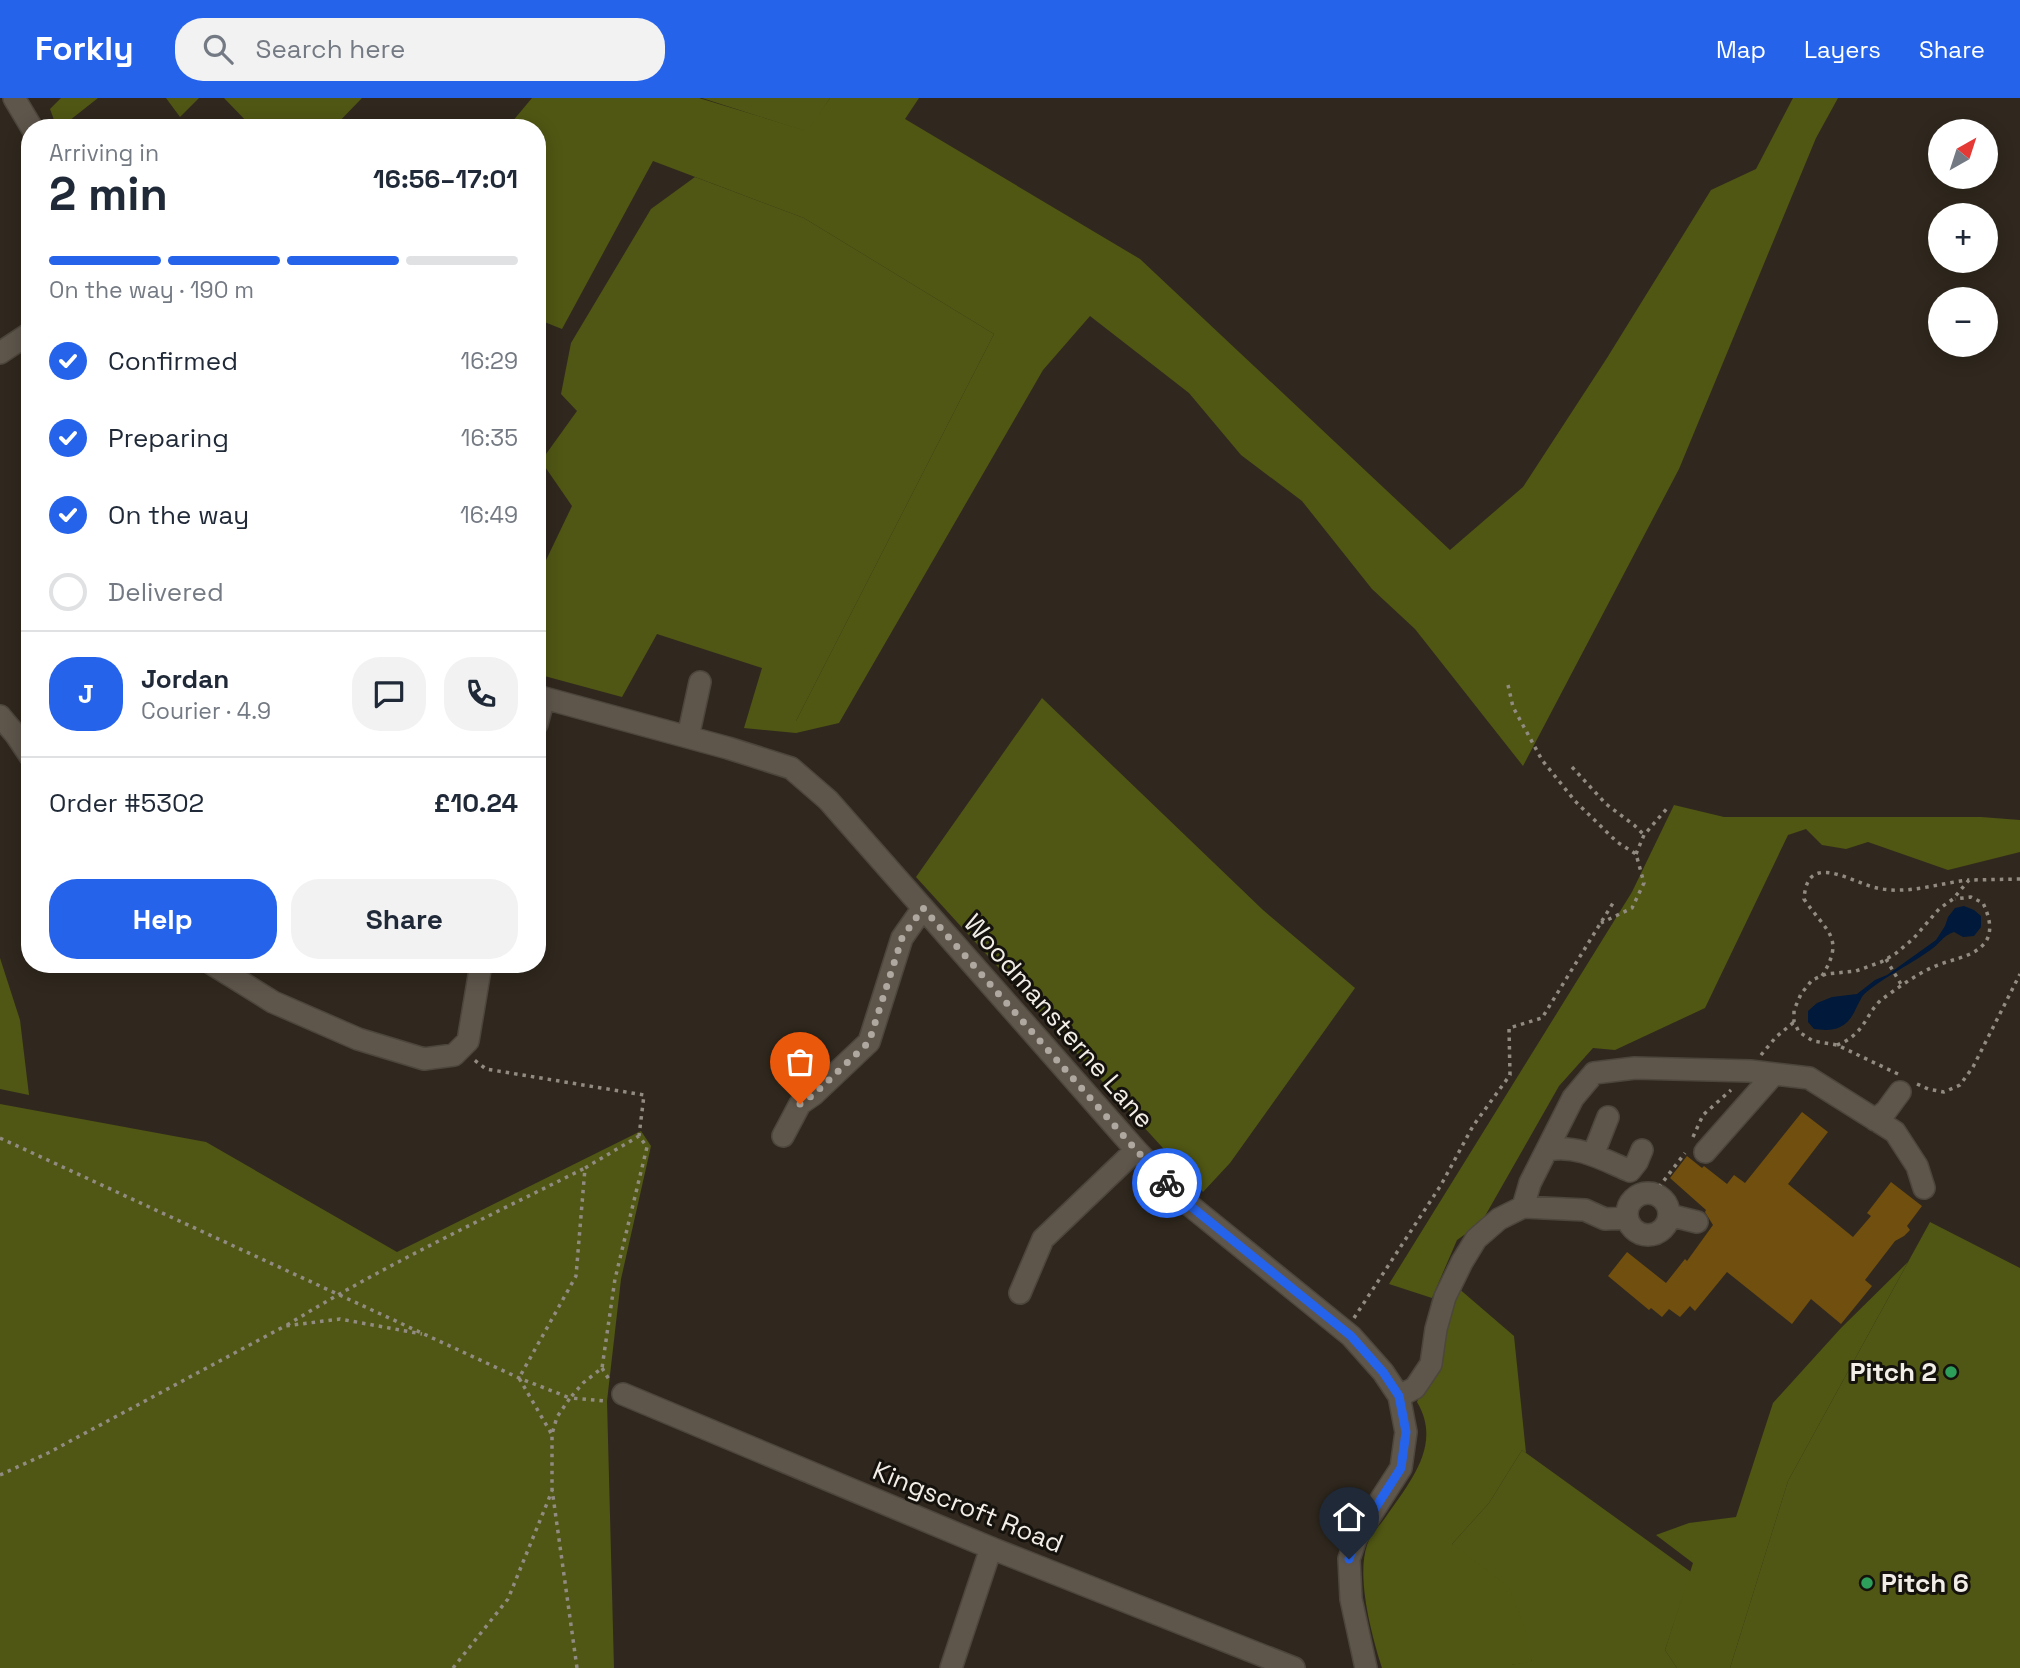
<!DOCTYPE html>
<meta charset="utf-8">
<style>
:root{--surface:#fff;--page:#f2f2f3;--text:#1f2937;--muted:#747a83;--line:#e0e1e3;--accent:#2563eb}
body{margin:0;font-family:"Space Grotesk",sans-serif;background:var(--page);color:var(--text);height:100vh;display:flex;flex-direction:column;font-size:26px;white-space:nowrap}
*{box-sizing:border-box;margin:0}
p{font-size:23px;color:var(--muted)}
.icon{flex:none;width:38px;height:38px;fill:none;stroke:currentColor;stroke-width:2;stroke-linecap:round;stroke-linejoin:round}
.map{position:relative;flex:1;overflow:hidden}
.panel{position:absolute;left:21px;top:21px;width:525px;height:854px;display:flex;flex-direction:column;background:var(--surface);border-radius:28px;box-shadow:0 4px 18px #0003}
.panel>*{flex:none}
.needle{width:46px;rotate:39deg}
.fabs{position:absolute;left:1928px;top:21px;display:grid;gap:14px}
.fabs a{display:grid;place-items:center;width:70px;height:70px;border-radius:50%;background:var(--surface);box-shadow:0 4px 18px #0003;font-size:35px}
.pin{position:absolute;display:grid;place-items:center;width:60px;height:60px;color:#fff;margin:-72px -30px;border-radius:50% 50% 50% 0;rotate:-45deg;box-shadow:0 0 7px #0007}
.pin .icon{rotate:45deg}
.courier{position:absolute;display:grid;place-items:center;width:70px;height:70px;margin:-35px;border:5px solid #2563eb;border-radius:50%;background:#fff;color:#222;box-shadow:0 2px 9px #0007}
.headline em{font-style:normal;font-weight:800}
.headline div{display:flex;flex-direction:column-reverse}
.headline{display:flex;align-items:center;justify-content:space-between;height:119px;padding:0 28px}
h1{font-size:46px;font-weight:800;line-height:52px}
.bar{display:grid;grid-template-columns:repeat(4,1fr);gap:10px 7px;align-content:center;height:84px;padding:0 28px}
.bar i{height:9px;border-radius:5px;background:var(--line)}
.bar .on{background:var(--accent)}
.bar p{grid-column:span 4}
.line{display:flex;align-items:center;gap:18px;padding:0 28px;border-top:2px solid var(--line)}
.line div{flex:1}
.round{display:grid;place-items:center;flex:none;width:74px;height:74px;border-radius:28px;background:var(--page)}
ol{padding:0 28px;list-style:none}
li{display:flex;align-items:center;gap:21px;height:77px}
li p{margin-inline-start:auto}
li .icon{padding:7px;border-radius:50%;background:var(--accent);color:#fff;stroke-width:4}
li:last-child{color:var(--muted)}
li i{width:38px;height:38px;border:4px solid var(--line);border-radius:50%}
.cta{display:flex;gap:14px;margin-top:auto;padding:14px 28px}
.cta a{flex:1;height:80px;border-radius:28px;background:var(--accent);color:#fff;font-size:28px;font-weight:800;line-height:80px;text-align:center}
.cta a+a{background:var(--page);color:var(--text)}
header{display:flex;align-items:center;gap:42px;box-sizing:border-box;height:98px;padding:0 35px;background:var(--accent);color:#fff}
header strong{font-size:33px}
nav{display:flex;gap:38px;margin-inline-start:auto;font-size:24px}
.search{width:490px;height:63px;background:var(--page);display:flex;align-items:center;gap:18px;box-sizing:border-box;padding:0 24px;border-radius:28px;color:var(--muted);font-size:26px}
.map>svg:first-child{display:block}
</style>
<header>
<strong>Forkly</strong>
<div class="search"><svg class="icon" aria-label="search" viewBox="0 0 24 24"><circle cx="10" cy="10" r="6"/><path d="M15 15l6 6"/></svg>Search here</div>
<nav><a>Map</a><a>Layers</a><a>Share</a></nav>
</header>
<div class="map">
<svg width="2020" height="1570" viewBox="0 0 2020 1570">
<rect width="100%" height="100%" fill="#30281e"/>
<path fill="#505714" d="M61 0H98L60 30H57L50 11Z
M166 0H199L180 19Z
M224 0H362L333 30H253Z
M702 0H830L808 34Z
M695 79 804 120 994 236 796 623V635L744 630 762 570 657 536 622 599 537 576V481L572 408 541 363 577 313 561 296 571 245 651 111Z
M1042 600 1263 812 1355 890 1230 1065 1203 1094 916 779Z
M0 860 20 922 29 997 0 991Z
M0 1006 206 1044 397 1154 641 1033 651 1048 621 1181 607 1303 614 1570H0Z
M1930 1124 2020 1170V1570H1730L1788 1383Z
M1522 1352 1691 1474 1665 1552 1677 1570H1511L1510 1567 1532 1563 1452 1446 1489 1405Z"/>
<path fill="#505713" d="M532 0H699L807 33 830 0H919L905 21 1140 161 1450 452 1523 389 1607 260 1711 92 1756 71 1793 0H1838L1816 40 1679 371 1523 668 1415 531 1372 491 1302 403 1241 357 1189 295 1090 218 1043 272 839 625 796 635V623L994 236 804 120 653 63 562 231 537 221V30H507Z
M1674 707 1724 719H1981L2020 722V754L1948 772 1868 744 1846 751 1822 747 1806 731 1788 737 1705 910 1615 952 1593 950 1559 988 1481 1125 1457 1142 1432 1200 1389 1186 1632 794Z
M1908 1164 1788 1383 1730 1570H1677L1665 1552 1693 1465 1656 1437 1689 1425 1736 1419 1773 1305 1841 1230Z
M1457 1189 1514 1238 1526 1355 1522 1352 1489 1405 1452 1446 1509 1489 1526 1534 1532 1564 1511 1567V1570H1382C1372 1538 1356 1480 1367 1447 1370 1438 1379 1428 1385 1420 1409 1385 1443 1347 1417 1304L1447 1227Z"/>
<path fill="#01193a" d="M1964 808 1974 812 1981 818V829L1974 838 1963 839 1954 834C1943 837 1939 847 1929 853 1916 863 1870 887 1862 899 1855 910 1854 922 1840 929 1832 933 1823 932 1814 931L1808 924V913L1817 905 1832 899 1857 896 1875 882 1887 877 1936 842 1945 828 1948 819 1955 810Z"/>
<path fill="#714f0e" d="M1802 1014 1828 1034 1788 1086 1853 1139 1871 1118 1867 1115 1891 1084 1922 1108 1907 1128 1910 1132 1904 1138 1895 1143 1865 1182 1872 1188 1841 1226 1811 1201 1792 1226 1727 1174 1695 1213 1690 1208 1680 1219 1669 1211 1662 1219 1651 1210 1649 1212 1608 1178 1627 1154 1666 1185 1685 1161 1687 1163 1713 1127 1705 1114 1706 1112 1670 1080 1687 1058 1702 1070 1704 1068 1727 1086 1734 1077 1745 1085Z"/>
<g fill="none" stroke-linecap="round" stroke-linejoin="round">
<g stroke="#4c463d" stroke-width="24">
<path id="minor" d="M14 0 32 30
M0 255 30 235
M537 598 728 650 791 670 828 702 1136 1052 1188 1106 1351 1238 1383 1274 1399 1298 1406 1334 1401 1370 1356 1440 1349 1461 1351 1501 1366 1570
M0 618 16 637 30 658
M537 626 544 600
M688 639 700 584
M212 866 273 904 358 941 424 961 454 957 468 943 481 866
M1875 1022 1886 1013 1900 994
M783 1038 800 1006 813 997 869 944 902 840 923 810
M1548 1052C1577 1046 1604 1062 1630 1073L1637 1064 1642 1052
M1705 1054 1774 976
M1593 1057 1608 1019
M1627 1116a21 21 0 1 1 42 0a21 21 0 1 1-42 0Z
M1523 1109 1530 1085 1573 1000 1594 975 1635 970 1750 973 1809 980 1895 1034 1917 1068 1924 1090
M1668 1122 1677 1119 1697 1124
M1020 1195 1043 1141 1136 1052
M623 1296 991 1450 1294 1570
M1399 1298 1415 1290 1431 1266 1436 1231 1445 1199 1462 1164 1476 1141 1499 1121 1523 1109 1585 1112 1605 1121 1627 1120
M951 1570 991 1450"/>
</g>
<path stroke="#918b82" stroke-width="3.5" stroke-dasharray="3.5 5" stroke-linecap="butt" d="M1508 587 1513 609 1542 662 1575 703 1617 744 1636 756 1644 785 1632 810 1601 825
M1572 669 1606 706 1634 727 1644 737
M1636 756 1644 737 1669 708
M1886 861 1902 888
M1822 878C1846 839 1826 834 1804 801 1805 790 1807 778 1819 775 1835 771 1861 787 1877 790 1907 797 1939 785 1969 782
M1837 947C1845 944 1853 939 1859 932 1867 923 1871 911 1881 902 1896 891 1914 878 1931 870 1949 861 1970 861 1984 846 1994 834 1989 818 1983 805L1971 799 1955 801
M1761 957 1776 939 1794 924
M1898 976 1837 947 1813 943 1799 934 1794 924V912L1801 896 1812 882 1826 876 1856 873 1881 864 1895 856 1913 841 1939 811 1953 801 1969 782 2020 781
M1917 986 1928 991 1944 994 1960 987 1973 969 2020 876
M1693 1039 1703 1017 1731 992
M0 1040 519 1280 570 1300 583 1285 602 1270 615 1181 647 1049 639 1038 644 997 486 971 473 961
M1659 1098V1089L1685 1055
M1354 1220 1441 1087 1473 1028 1510 977 1509 930 1542 920 1613 805
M287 1227C383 1168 485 1120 585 1070
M602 1270 610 1283
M551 1335 519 1280 576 1178 585 1070 639 1038
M0 1377 48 1355 285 1228 340 1221 422 1236
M453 1570 508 1501 552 1393
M577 1570 552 1391V1336L557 1319 570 1300 606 1303"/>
<use href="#minor" stroke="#5e564b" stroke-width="21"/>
</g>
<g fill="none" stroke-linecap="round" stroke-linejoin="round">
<path stroke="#aea8a0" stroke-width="7" stroke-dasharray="0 12.6" d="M800 1006 813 997 869 944 902 840 923 810 1136 1052 1167 1085"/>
<path stroke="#2563eb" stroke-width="9" d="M1167 1085 1188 1106 1351 1238 1383 1274 1399 1298 1406 1334 1401 1370 1356 1440 1349 1461"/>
</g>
<g fill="#2e9e5b" stroke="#15120d" stroke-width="2.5">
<circle cx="1951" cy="1274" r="7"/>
<circle cx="1867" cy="1485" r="7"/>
</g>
<g text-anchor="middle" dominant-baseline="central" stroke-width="6" stroke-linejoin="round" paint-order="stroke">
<g font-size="26" fill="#f2ede6" stroke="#15120d">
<text transform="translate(1059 923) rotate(49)">Woodmansterne Lane</text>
<text transform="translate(968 1409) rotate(22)">Kingscroft Road</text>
</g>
<g font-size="26" font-weight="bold" fill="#f2ede6" stroke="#15120d" text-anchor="end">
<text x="1937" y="1274">Pitch 2</text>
<text x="1881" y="1485" text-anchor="start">Pitch 6</text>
</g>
</g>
</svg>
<div class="fabs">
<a><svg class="needle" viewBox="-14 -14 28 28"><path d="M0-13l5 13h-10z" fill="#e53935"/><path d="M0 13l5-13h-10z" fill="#747a83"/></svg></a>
<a>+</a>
<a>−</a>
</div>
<div class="pin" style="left:800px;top:1006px;background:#ea580c"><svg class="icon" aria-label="bag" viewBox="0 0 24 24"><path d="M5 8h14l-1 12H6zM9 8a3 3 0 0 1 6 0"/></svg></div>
<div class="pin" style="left:1349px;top:1461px;background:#1f2937"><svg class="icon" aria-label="home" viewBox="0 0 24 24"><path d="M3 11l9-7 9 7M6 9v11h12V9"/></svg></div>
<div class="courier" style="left:1167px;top:1085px"><svg class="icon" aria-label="bike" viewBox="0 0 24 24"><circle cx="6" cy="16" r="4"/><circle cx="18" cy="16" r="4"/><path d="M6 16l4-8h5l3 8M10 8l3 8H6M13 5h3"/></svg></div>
<section class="panel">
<div class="headline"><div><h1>2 min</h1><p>Arriving in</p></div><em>16:56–17:01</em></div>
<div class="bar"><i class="on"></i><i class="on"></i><i class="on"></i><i></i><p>On the way · 190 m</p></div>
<ol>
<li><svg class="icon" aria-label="check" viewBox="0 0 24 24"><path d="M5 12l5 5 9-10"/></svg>Confirmed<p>16:29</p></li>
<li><svg class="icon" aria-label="check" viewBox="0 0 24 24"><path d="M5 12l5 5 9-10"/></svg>Preparing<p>16:35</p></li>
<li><svg class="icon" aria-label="check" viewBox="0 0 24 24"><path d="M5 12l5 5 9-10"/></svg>On the way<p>16:49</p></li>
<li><i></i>Delivered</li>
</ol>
<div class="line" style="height:126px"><b class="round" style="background:var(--accent);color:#fff">J</b><div><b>Jordan</b><p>Courier · 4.9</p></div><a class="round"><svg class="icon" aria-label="chat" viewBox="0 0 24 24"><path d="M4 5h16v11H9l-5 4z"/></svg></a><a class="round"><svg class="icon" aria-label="phone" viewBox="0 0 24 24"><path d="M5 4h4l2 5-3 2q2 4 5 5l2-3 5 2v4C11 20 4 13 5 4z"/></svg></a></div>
<div class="line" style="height:91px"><div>Order #5302</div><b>£10.24</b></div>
<div class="cta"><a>Help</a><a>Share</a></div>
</section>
</div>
